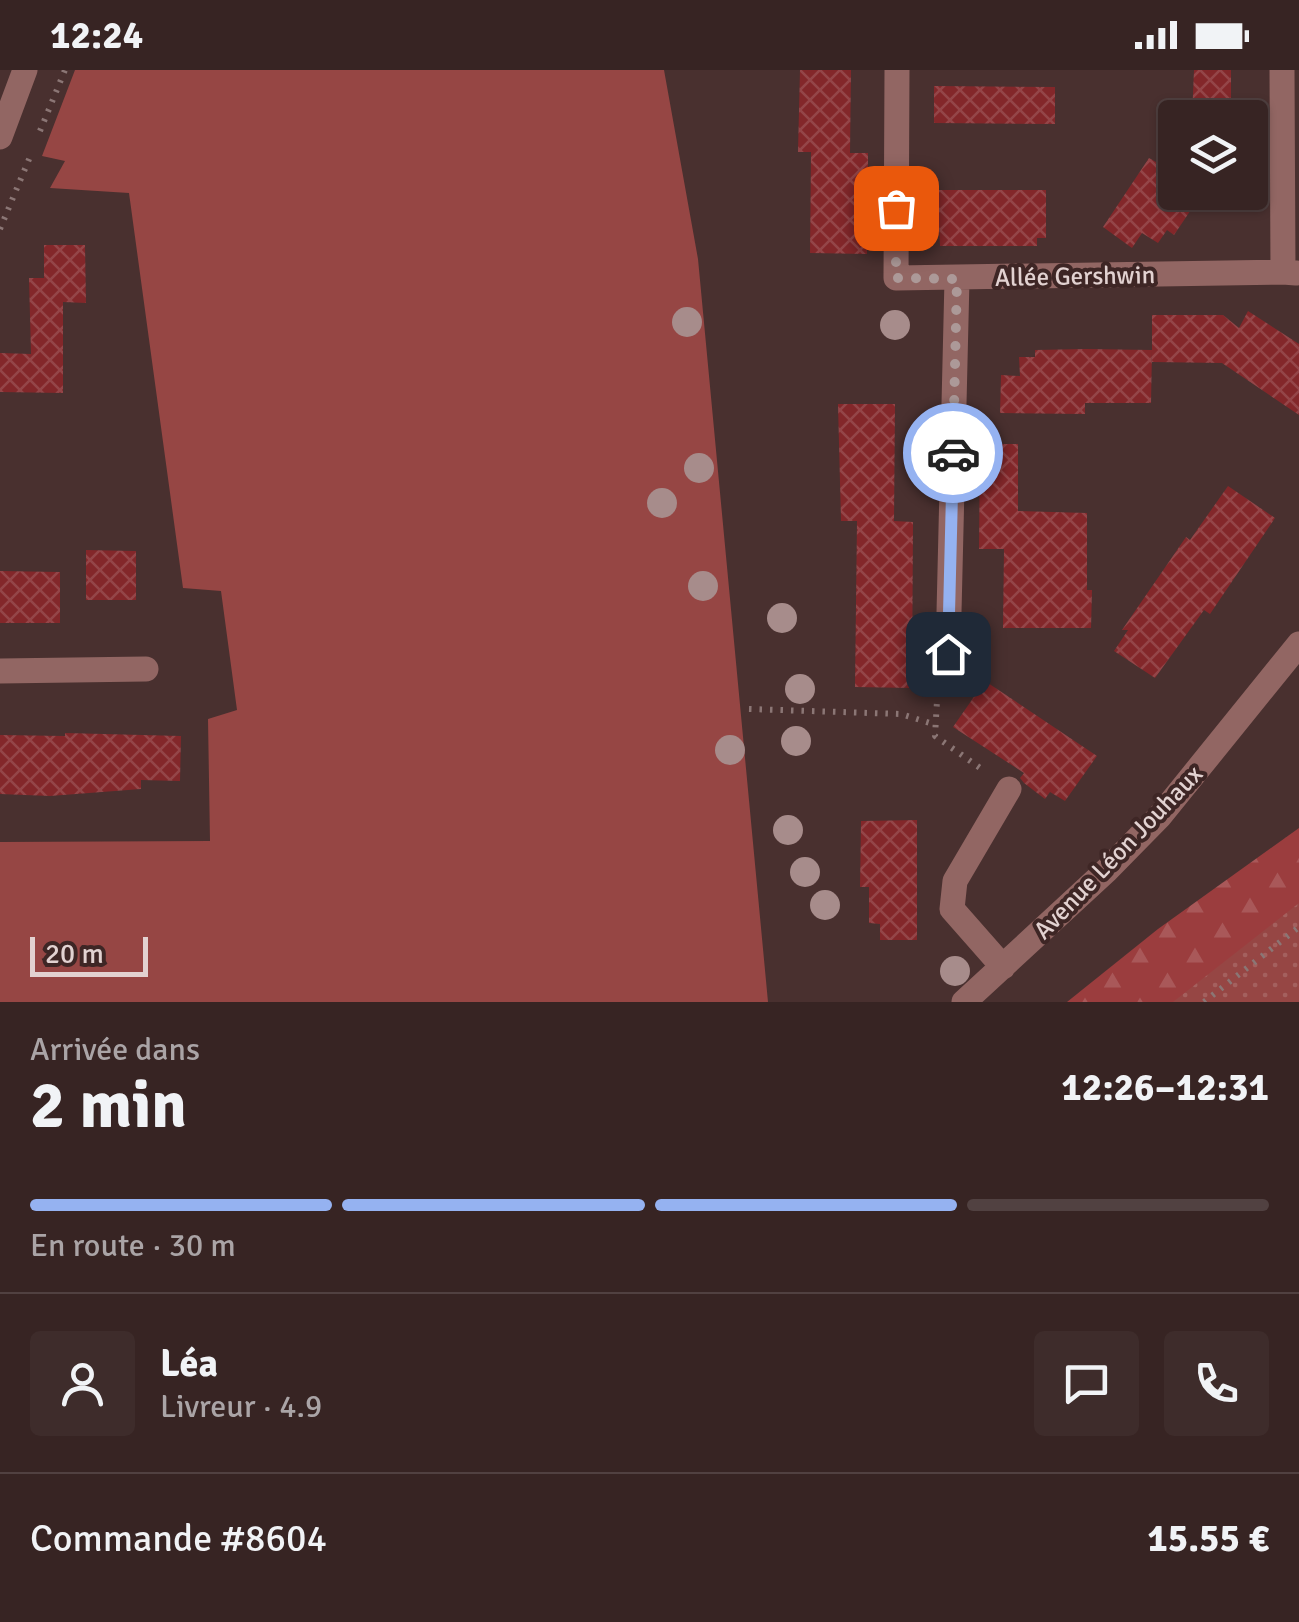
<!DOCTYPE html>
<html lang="fr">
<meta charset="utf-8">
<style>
:root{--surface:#372423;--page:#3e2c2b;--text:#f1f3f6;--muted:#aaa4a6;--line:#514141;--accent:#95b2f1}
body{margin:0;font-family:Signika,sans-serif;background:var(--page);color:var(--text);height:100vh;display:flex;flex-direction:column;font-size:38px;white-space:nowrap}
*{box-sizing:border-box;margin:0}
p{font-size:32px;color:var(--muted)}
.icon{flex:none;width:55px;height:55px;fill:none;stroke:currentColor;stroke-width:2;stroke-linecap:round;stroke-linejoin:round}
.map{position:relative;height:932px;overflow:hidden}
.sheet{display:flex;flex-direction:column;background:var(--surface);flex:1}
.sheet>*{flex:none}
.buttons{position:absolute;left:1158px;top:30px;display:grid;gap:20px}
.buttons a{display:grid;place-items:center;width:110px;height:110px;border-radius:10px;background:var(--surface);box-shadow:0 2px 8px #0004,0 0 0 2px var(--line);font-size:50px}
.scale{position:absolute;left:30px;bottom:25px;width:118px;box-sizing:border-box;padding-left:10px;border:5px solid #e2d2d1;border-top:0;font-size:28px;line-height:35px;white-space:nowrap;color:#e2d2d1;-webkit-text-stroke:8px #3e2625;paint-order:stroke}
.pin{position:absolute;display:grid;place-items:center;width:85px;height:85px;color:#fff;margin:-42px;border-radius:20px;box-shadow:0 5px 15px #0006}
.courier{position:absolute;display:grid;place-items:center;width:100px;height:100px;margin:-50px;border:8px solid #95b2f1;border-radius:50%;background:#fff;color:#222;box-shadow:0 2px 12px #0007}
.summary em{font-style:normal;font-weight:800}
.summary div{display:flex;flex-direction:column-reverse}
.summary{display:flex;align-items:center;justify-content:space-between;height:170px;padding:0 30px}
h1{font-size:65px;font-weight:800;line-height:75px}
.bar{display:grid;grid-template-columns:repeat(4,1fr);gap:15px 10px;align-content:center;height:120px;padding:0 30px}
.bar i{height:12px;border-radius:8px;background:var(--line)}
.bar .active{background:var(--accent)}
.bar p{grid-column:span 4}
.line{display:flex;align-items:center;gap:25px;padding:0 30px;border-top:2px solid var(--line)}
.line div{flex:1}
.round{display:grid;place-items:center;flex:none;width:105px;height:105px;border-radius:10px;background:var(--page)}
.status{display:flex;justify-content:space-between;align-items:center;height:70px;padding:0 50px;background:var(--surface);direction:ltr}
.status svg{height:28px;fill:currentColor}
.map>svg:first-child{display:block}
</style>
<div class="status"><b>12:24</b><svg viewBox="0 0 49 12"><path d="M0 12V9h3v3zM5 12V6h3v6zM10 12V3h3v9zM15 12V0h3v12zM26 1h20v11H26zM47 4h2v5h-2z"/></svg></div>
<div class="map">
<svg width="1299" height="932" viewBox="0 0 1299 932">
<defs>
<pattern id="forest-firs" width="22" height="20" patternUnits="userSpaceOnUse" patternTransform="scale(2.5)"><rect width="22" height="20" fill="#9b3d3e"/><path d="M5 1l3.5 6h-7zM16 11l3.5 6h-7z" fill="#a95859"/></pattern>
<pattern id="park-dots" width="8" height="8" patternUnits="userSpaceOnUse" patternTransform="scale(2.5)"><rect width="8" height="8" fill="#964644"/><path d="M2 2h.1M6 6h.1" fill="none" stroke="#a4605e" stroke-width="1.8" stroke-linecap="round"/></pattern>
<pattern id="building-cross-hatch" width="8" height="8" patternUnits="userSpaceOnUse" patternTransform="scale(2.5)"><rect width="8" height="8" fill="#83272a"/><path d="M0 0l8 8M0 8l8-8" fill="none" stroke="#944548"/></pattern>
</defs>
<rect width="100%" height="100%" fill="#49302f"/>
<path fill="#964644" d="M75 0H664L698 189 768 932H0V772L210 771 208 649 237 640 221 521 183 518 129 123 50 118 65 91 42 86Z"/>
<path fill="url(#forest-firs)" d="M1299 758V932H1067L1158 859Z"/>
<path fill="url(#park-dots)" d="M1299 833V932H1173Z"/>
<path fill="url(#building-cross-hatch)" d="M800 0H851L850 83H868V120H880V152L867 151V184L810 183 811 82H798Z
M1194 0H1231V36L1223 48H1192Z
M934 16 1055 17V54L934 53Z
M1175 63V122H1203L1174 165 1167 160 1158 173 1142 163 1132 178 1103 157 1149 88 1156 92Z
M913 120H1046V168H1037V176H940L939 155 913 153Z
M44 175H85L86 233 63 232V323L0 322V283L31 284 29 208H44Z
M1248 241 1299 274V345L1222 293 1152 292V245H1223L1239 258Z
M1086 279 1152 280 1151 333H1085V344L1000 343 1001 305 1020 306 1019 287H1035V280Z
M838 334H895L894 451 913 452 912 618 855 617 857 451H841Z
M980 374H1018V441L1087 443V520H1092L1091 558H1003L1004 479H979Z
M1228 416 1275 448 1210 544 1204 540 1155 608 1114 581 1128 560H1122L1186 467 1190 470Z
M86 480 136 481V530H86Z
M0 501 60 502V553H0Z
M985 611 1097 686 1065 731 1050 722 1045 729 1024 713 1020 708 1024 703 953 657Z
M65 663 181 666 180 711 141 710V719L50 726 0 724V665L65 666Z
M917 750V870H880V854L869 853V817H860L861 751Z"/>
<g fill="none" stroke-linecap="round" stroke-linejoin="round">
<path stroke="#8b7675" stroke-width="6" stroke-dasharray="2.5 8" stroke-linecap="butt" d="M40 61 65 0
M0 159 32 82
M938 613 935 666 983 700
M749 639 901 644 933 654
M1204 932 1299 857"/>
<path stroke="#926663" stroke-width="25" d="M897 0 896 208 1283 202
M1282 0 1283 202 1296 203
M0 67 25 0
M948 584 957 209
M0 601 146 599
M1003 897 952 839 955 811 1009 719
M964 932 1107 800 1160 746 1299 574"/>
</g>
<g fill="#a78c8b">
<circle cx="687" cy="252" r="15"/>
<circle cx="895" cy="255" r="15"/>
<circle cx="699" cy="398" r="15"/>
<circle cx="662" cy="433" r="15"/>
<circle cx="703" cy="516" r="15"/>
<circle cx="782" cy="548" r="15"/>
<circle cx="800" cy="619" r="15"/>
<circle cx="796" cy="671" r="15"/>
<circle cx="730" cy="680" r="15"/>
<circle cx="788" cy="760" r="15"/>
<circle cx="805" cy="802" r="15"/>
<circle cx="825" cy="835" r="15"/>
<circle cx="955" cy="901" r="15"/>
</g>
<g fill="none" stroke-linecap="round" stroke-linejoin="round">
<path stroke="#ac9998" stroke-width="10" stroke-dasharray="0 18" d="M896 138V208L957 209 953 383"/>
<path stroke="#95b2f1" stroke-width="12" d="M948 584 953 383"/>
</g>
<g text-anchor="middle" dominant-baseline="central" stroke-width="8" stroke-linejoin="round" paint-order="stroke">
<g font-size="25" fill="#e2d2d1" stroke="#3e2625">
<text transform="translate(1075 206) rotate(-1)">Allée Gershwin</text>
<text transform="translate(1118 782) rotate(-46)">Avenue Léon Jouhaux</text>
</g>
</g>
</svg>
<div class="buttons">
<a><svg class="icon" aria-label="layers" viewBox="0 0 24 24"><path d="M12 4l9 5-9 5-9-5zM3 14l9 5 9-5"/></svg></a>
</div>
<div class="scale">20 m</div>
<div class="pin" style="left:896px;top:138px;background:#ea580c"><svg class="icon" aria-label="bag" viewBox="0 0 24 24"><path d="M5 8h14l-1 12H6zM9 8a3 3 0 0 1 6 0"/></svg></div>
<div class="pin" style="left:948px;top:584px;background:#1f2937"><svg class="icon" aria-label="home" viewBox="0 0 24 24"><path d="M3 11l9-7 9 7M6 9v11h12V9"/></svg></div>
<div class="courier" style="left:953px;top:383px"><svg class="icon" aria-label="car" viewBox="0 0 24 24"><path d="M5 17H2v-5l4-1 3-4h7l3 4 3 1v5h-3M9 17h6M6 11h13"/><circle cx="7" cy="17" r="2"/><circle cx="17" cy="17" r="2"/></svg></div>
</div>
<section class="sheet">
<div class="summary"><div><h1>2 min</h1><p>Arrivée dans</p></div><em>12:26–12:31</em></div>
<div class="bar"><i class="active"></i><i class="active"></i><i class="active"></i><i></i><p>En route · 30 m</p></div>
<div class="line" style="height:180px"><a class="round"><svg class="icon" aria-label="person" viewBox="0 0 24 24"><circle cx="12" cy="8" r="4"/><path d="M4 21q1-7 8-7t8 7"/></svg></a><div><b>Léa</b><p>Livreur · 4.9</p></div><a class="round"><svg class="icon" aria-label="chat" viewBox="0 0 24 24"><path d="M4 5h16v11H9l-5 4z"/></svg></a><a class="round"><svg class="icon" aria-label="phone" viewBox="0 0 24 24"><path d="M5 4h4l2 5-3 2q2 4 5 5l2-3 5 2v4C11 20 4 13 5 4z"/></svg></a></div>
<div class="line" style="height:130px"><div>Commande #8604</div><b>15.55 €</b></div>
</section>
